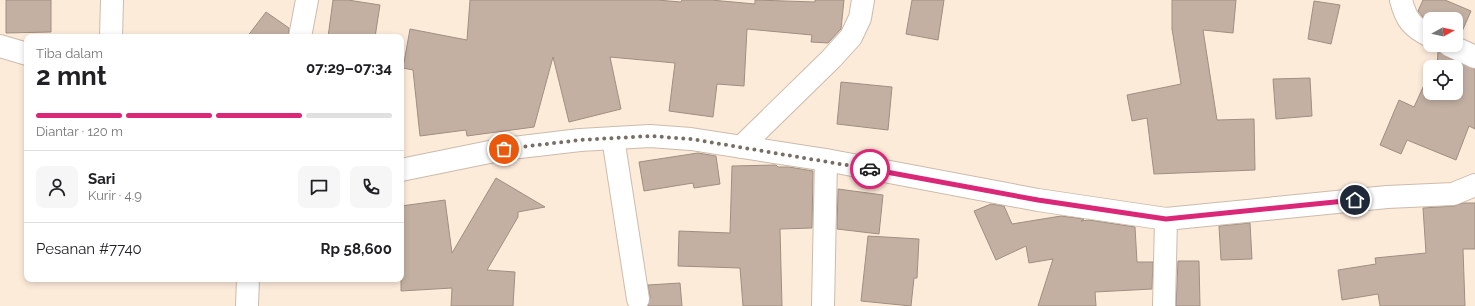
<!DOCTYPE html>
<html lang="id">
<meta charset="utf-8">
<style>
:root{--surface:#fff;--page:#f6f6f6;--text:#202124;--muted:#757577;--line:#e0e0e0;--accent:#db2777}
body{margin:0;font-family:Raleway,sans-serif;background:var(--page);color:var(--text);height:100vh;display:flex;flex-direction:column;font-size:15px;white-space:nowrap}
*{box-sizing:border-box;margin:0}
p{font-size:13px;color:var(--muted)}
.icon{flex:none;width:22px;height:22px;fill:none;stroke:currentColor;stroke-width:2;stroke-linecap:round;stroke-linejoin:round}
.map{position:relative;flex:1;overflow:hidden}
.drawer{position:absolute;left:24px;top:34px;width:380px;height:248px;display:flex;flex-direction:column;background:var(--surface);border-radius:8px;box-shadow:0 2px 6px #0003}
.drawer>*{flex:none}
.needle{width:26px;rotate:82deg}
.tools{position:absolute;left:1423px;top:12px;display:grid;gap:8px}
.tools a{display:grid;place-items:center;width:40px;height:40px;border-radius:8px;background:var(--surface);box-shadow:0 2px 6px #0003;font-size:20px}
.pin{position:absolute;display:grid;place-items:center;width:34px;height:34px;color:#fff;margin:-17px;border:2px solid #fff;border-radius:50%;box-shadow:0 1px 4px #0007}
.courier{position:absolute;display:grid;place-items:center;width:40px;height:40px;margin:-20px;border:3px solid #db2777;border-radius:50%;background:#fff;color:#222;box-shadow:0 1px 5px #0007}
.overview em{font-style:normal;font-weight:700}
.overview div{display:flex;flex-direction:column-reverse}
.overview{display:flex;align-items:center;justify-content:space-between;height:68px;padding:0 12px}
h1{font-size:26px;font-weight:700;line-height:30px}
.bar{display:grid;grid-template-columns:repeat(4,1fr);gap:6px 4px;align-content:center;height:48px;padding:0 12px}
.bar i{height:5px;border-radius:3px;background:var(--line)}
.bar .on{background:var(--accent)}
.bar p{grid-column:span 4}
.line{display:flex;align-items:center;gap:10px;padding:0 12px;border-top:1px solid var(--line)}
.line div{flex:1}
.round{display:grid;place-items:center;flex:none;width:42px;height:42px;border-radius:8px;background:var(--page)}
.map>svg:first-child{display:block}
</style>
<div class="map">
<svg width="1475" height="306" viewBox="0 0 1475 306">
<rect width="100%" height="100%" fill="#fdebda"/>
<path fill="#c3b0a3" stroke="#a08e81" d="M6 0H51V32L6 33Z
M333 0H348L380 5 375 37H328Z
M470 0H657L681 2 682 0H711L755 4V0L815 2V0H844L841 29 828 43 811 42 812 35 747 29 744 86 717 84 713 117 669 111 675 63 610 57 621 109 569 122 553 57 534 127 467 136 466 130 420 136 413 70 403 68 410 29 467 40Z
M912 0H944L938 40 906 34Z
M1172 0H1236L1233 33 1203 30 1217 120 1254 119 1255 170 1154 174 1147 118 1132 121 1127 95 1181 84 1172 29Z
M1423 0H1445L1471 11 1460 36 1456 34V19H1430V22L1423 17 1418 11Z
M1314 1 1340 5 1331 44 1308 39Z
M266 12 289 28 288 37H247Z
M1438 51 1444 56 1475 69V129L1469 126 1456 160 1407 140 1401 154 1380 145 1399 100 1414 107 1430 72V93H1456V67H1437Z
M1310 78 1312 116 1276 119 1273 79Z
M841 82 892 87 888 130 837 124Z
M698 153 716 156 720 184 694 188 693 183 644 191 639 162Z
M776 165 778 167H789L813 171 812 228 780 229 782 306H743L740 268 678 266 679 231 730 233 732 166Z
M496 178 545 207 518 212V217L487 270 515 272 513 306H451L452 288 401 291V206L445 200 452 253Z
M838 189 883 195 879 234 837 229Z
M1463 203H1475V249H1463L1465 306H1380L1378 294 1342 300 1338 270 1376 264 1375 258 1426 253 1423 208 1454 206Z
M991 204 1004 206 1012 224 1061 216 1084 219 1081 221 1089 220 1135 227 1137 262H1153L1152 289 1095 292 1096 306H1038L1053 259 1029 263 1026 246 996 260 974 211Z
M1250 223 1252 259 1221 260 1219 226Z
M868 236 919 239 917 278H914L911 306 861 301Z
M1178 261H1199L1200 306H1176Z
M680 283 682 306H648L650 297 648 285Z"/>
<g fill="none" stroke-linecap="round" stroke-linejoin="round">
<g stroke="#ccbbac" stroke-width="24">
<path id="street" d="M1401 0C1406 20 1412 27 1430 36
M111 37 112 0
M300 37 307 0
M1449 45 1475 57
M0 46 27 54
M613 138 638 299
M741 147 831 59 851 37 860 18 863 0
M401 170 504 149 580 140 650 136 691 139 826 160 1038 200 1166 219 1387 197 1453 194 1475 185
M247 306 248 279
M823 306 826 160
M1164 306 1166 219"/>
</g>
<use href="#street" stroke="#fff" stroke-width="22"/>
</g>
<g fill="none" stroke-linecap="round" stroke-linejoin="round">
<path stroke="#786e64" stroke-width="4" stroke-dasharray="0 7.2" d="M504 149 580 140 650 136 691 139 870 169"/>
<path stroke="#db2777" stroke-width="5" d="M870 169 1038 200 1166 219 1355 200"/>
</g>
</svg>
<div class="tools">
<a><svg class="needle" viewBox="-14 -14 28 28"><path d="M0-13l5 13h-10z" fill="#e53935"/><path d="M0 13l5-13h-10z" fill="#757577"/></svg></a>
<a><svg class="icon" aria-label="locate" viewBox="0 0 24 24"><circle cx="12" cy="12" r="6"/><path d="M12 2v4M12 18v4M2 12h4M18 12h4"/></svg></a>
</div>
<div class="pin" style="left:504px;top:149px;background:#ea580c"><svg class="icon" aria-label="bag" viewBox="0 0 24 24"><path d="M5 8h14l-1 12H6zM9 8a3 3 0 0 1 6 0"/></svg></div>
<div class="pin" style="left:1355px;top:200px;background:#1f2937"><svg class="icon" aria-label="home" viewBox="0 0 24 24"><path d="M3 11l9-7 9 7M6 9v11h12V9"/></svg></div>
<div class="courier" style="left:870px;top:169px"><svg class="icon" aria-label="car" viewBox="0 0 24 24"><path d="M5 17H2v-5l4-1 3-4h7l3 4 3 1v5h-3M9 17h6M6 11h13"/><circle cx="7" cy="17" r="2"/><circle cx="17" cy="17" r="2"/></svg></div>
<section class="drawer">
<div class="overview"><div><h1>2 mnt</h1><p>Tiba dalam</p></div><em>07:29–07:34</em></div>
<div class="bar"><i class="on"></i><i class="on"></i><i class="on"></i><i></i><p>Diantar · 120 m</p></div>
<div class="line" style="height:72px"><a class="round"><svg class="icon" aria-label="person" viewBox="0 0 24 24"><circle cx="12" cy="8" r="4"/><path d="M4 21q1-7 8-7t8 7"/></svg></a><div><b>Sari</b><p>Kurir · 4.9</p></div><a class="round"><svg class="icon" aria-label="chat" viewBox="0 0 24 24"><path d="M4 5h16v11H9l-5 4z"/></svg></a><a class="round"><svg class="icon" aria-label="phone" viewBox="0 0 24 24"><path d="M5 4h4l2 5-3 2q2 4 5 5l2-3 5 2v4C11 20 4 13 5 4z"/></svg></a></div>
<div class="line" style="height:52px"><div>Pesanan #7740</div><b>Rp 58,600</b></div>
</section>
</div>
